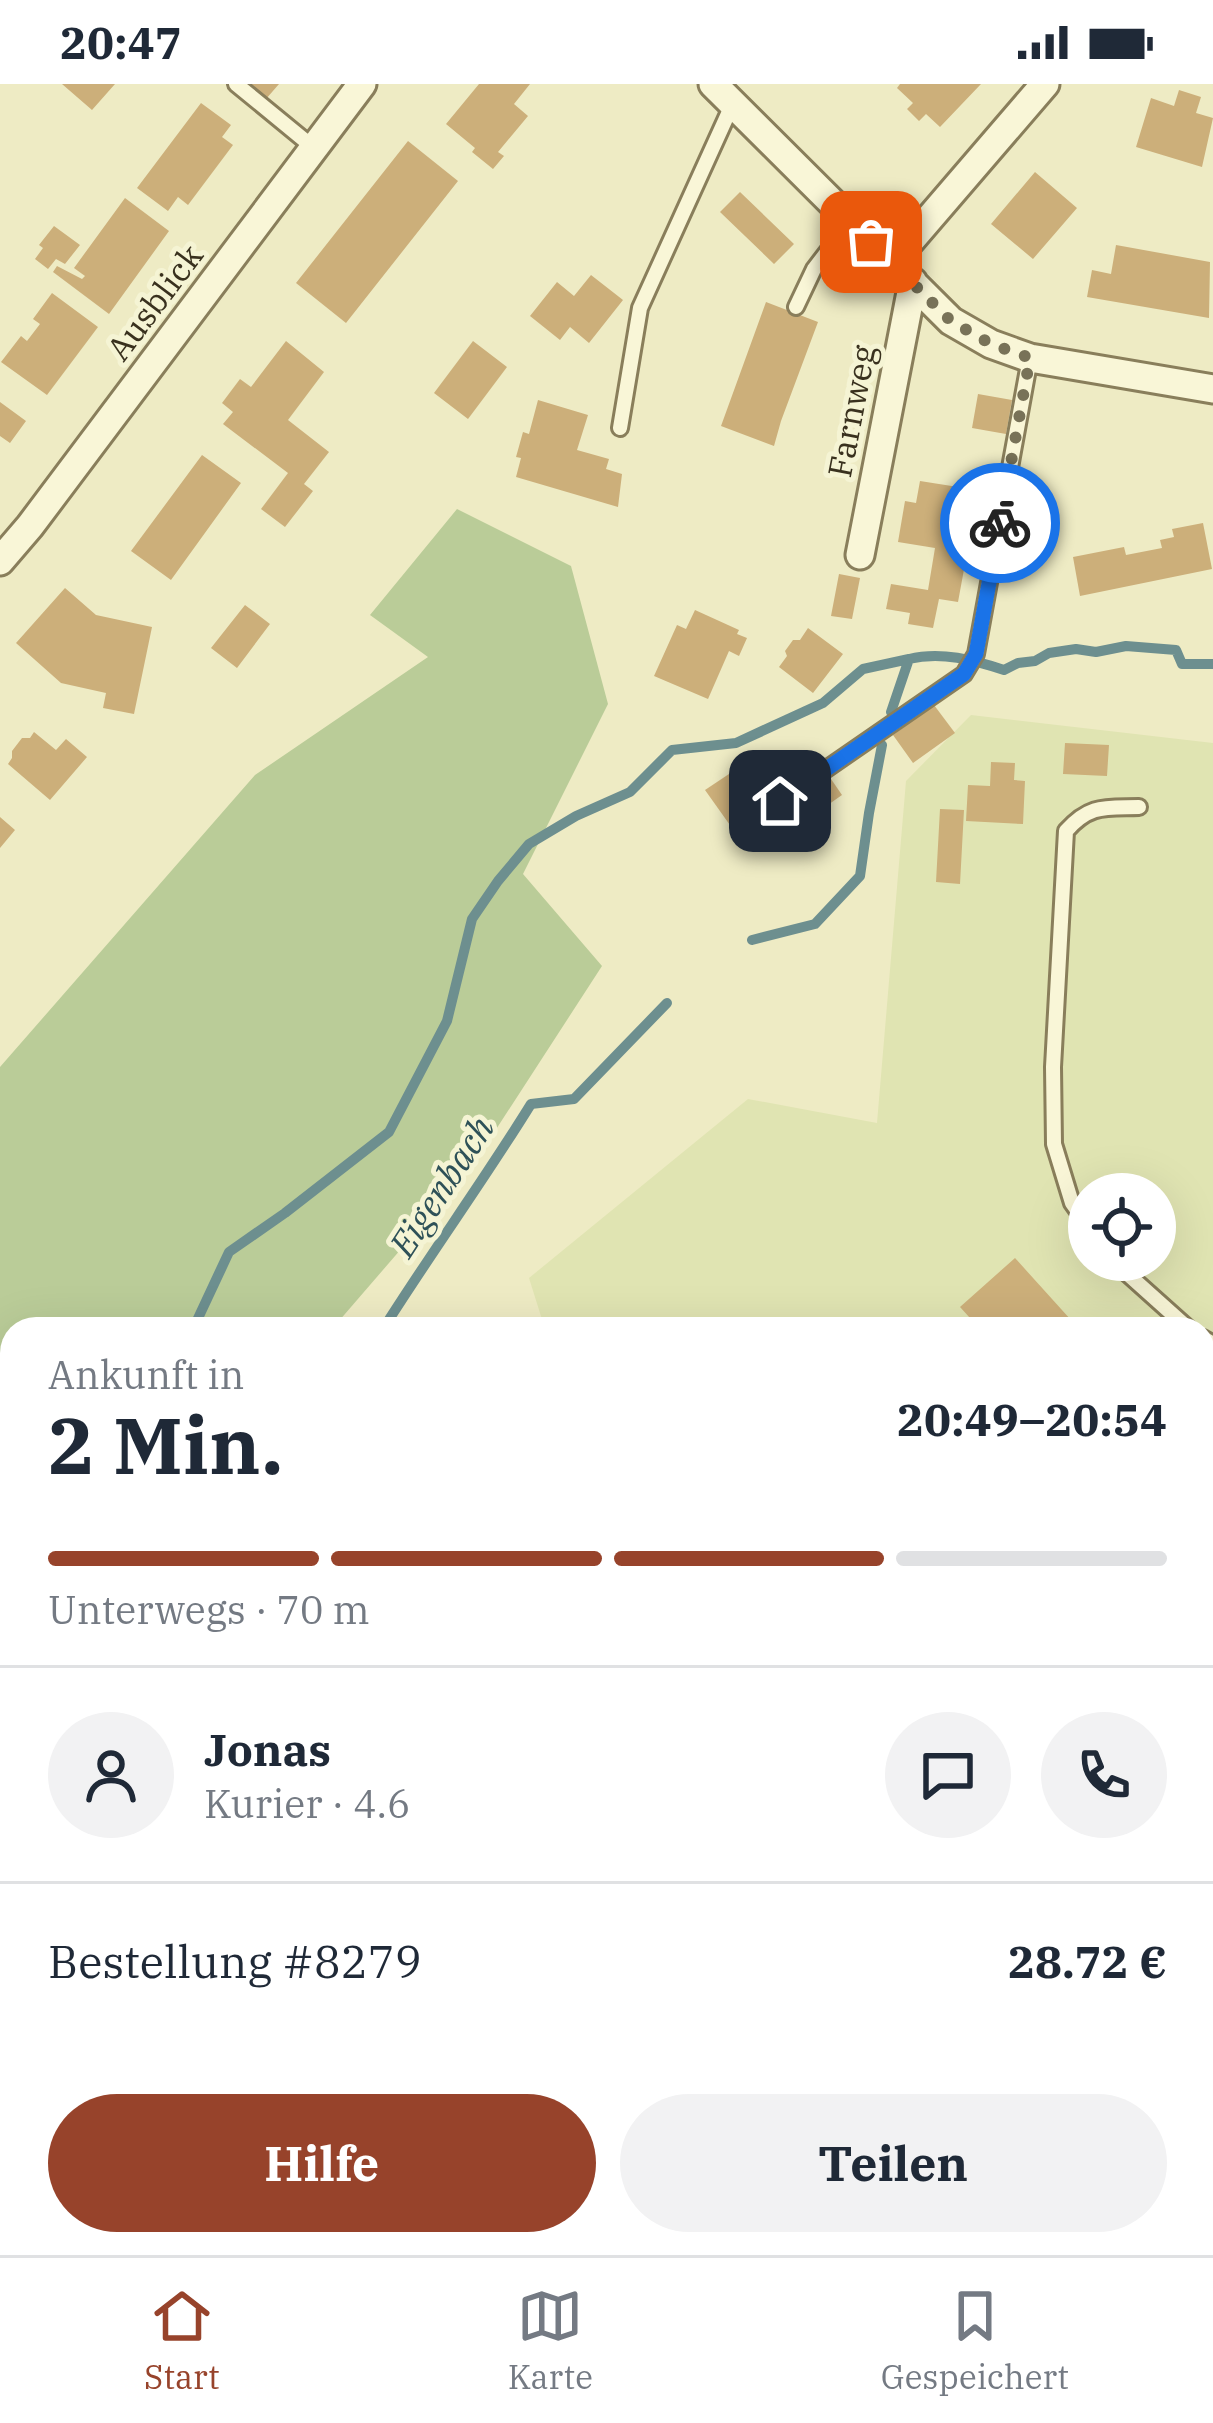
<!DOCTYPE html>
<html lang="de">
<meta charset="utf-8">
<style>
:root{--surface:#fff;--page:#f2f2f3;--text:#1f2937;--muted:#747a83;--line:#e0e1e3;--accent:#97432b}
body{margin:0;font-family:"IBM Plex Serif",serif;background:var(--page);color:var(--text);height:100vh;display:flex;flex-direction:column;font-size:45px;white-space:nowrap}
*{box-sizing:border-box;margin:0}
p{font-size:39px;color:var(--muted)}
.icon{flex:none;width:66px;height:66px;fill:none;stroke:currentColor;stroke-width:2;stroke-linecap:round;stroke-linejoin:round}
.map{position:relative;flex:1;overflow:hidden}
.sheet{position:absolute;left:0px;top:1233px;width:1215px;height:939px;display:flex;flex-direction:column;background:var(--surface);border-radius:36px 36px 0 0;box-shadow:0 12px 48px #0002}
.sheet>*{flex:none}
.fabs{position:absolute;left:1068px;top:1089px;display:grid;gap:24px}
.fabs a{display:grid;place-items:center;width:108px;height:108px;border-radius:50%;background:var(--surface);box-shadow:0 12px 48px #0002;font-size:60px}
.pin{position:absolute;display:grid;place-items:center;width:102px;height:102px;color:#fff;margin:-51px;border-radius:24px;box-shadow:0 6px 18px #0006}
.courier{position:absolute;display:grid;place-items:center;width:120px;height:120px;margin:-60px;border:9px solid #1a73e8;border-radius:50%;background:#fff;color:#222;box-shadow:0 3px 15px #0007}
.summary em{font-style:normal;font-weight:700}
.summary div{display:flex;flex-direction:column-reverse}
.summary{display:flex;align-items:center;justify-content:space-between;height:204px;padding:0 48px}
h1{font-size:78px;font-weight:700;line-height:90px}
.bar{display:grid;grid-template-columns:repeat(4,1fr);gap:18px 12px;align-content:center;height:144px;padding:0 48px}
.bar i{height:15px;border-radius:9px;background:var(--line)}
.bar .active{background:var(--accent)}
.bar p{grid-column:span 4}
.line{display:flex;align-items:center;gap:30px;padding:0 48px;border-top:3px solid var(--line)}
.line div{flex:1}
.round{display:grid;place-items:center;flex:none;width:126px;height:126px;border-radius:63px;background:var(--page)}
.action{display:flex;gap:24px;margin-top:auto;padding:24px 48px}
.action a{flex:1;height:138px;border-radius:72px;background:var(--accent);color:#fff;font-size:48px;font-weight:700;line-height:138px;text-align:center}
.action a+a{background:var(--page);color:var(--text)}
.status{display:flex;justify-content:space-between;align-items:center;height:84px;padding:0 60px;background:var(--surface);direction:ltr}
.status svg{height:33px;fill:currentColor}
.tabs{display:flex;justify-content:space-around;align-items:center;height:168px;border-top:3px solid var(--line);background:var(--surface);font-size:33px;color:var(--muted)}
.tabs a{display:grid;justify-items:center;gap:6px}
.tabs .active{color:var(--accent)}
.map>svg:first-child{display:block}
</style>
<div class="status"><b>20:47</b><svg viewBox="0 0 49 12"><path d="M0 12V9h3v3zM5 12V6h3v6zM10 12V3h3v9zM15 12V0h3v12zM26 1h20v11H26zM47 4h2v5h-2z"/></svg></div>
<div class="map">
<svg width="1213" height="2171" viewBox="0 0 1213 2171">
<rect width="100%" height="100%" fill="#eeebc4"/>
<path fill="#e0e4b2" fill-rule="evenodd" d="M971 631 1213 659V1657L1203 1651V1245H545L529 1194 748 1015 877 1039 906 697ZM1089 1110H1155V1176H1089Z"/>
<path fill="#bacc98" d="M457 425 571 482 608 620 523 790 602 882 471 1084 332 1245H12V1710L0 1730V983L255 691 428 573 370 531Z
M1203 1651 1213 1657V2171H68L79 2160H1203Z"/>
<path fill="#a6c1bf" stroke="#6d8f8f" stroke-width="3" d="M12 1989V2123L0 2130V2002Z"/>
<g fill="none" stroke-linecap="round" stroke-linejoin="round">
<path stroke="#6d8f8f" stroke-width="10" d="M891 628 909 575C941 567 974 576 1004 586L1018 579 1035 577 1049 569 1076 565 1096 568 1126 562 1176 566 1182 580H1213
M752 856 815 840 860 792 869 729 882 661
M193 1245 229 1168 285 1129 389 1048 447 937 472 835 498 797 529 760 576 732 630 708 672 666 736 659 823 619 863 585 909 575
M383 1245C431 1169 484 1096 531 1020L574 1015 667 919
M0 1383 12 1379
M0 1773 12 1753"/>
</g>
<path fill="#ccaf7a" d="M62 0H115L92 26Z
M247 0H279L266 15Z
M479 0H530L514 20 528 32 498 68 504 72 493 85 472 68 475 64 446 40Z
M900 0H981L940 43 926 30 919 37 907 25 913 19 897 4Z
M1179 6 1201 13 1196 29 1213 34 1202 83 1136 63 1151 14 1174 22Z
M201 19 231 41 222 53 233 61 188 121 178 113 168 127 137 104Z
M408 57 458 97 346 239 296 199Z
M1035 88 1077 124 1033 175 991 140Z
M740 108 794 160 774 180 720 128Z
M125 114 169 147 109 230 53 188 57 182 82 195 85 192 74 184Z
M54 142 80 161 65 180 56 175 48 185 35 175 43 164 39 161Z
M1116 161 1210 178 1209 234 1087 213 1092 186 1111 190Z
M591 191 623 216 589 259 570 243 560 256 530 232 557 198 574 212Z
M52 209 98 243 47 311 1 278 21 252 27 257 40 240 33 235Z
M766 218 818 238 781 337 774 362 721 342Z
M286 257 324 288 288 336 329 368 304 400 313 407 285 443 261 425 288 389 223 340 233 328 222 319 240 295 251 303Z
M473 257 507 283 468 335 434 309Z
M978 310 1012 316 1006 350 972 344Z
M538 316 588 331 577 366 609 375 606 385 622 390 618 423 516 393 521 374 516 373 523 348 529 350Z
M0 318 26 337 10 359 0 352Z
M202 371 241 399 171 496 131 467Z
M920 397 958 403 954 424 980 429 970 481 965 480 958 518 939 515 933 544 908 540 910 529 886 525 891 500 928 506 935 464 898 458 905 417 916 419Z
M1203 439 1212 485 1080 512 1073 473 1124 463 1126 471 1162 464 1160 456 1174 453 1172 445Z
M839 490 860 494 852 535 831 532Z
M65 504 96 531 152 543 134 630 103 624 106 609 61 599 16 559Z
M245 521 270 540 237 584 211 564Z
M695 526 739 546 737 550 747 554 739 572 729 567 708 615 654 592 677 541 686 545Z
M808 544 843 570 813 609 779 583 787 572 785 567 793 556H800Z
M934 621 955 649 913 679 893 651Z
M34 648 56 666 66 655 87 673 50 716 8 680 12 674V667L22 654H30Z
M1065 659 1109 661 1107 692 1063 690Z
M991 678 1015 679 1014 696 1025 697 1023 740 966 737 968 701 990 702Z
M732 688 763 733 737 751 705 706Z
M831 695 842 711 798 742 787 727Z
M940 725 964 726 960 800 936 798Z
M0 733 15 746 0 764Z
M1015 1174 1071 1236 1063 1243 1065 1245H980L960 1223Z"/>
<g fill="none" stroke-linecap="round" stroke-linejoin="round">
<g stroke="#897e5b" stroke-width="20">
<path id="service" d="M236 0 314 64
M796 223 814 185 850 138
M620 344 640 224 733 19
M780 717 964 590 976 570 1030 274
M1089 1143 1072 1119 1054 1060 1053 983 1066 747C1090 720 1105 724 1139 723
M1112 1176 1189 1245
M1203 1254 1213 1260
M1203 1314 1213 1309"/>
</g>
<g stroke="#897e5b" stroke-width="33">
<path id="minor" d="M713 0 951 237 991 260 1030 274 1213 305
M892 178 1045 0
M860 471 913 198
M0 477 30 442 362 0"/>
</g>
<use href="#service" stroke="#f9f6d7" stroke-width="14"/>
<use href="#minor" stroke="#f9f6d7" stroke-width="27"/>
</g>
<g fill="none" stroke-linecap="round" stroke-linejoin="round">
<path stroke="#787258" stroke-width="12" stroke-dasharray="0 21.6" d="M871 158 951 237 991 260 1030 274 1000 439"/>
<path stroke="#1a73e8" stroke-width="15" d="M780 717 964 590 976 570 1000 439"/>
</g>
<g text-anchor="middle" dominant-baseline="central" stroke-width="10" stroke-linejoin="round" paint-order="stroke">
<g font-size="33" fill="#39311e" stroke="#f5f4d4">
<text transform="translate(154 218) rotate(-53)">Ausblick</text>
<text transform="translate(851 327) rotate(-79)">Farnweg</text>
</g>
<g font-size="36" font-style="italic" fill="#2e5158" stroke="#f5f4d4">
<text transform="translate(441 1102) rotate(-57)">Eigenbach</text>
</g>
</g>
</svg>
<div class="fabs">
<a><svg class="icon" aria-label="locate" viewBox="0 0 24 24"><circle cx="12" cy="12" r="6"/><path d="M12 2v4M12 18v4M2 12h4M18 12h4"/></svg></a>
</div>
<div class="pin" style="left:871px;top:158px;background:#ea580c"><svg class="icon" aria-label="bag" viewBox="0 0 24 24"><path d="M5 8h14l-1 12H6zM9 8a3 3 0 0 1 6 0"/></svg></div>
<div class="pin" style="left:780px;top:717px;background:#1f2937"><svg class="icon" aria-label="home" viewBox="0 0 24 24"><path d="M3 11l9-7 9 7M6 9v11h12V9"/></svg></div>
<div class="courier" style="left:1000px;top:439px"><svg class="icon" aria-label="bike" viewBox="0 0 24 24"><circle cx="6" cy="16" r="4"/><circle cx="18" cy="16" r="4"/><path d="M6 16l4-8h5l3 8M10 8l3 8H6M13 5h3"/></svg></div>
<section class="sheet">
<div class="summary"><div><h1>2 Min.</h1><p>Ankunft in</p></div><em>20:49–20:54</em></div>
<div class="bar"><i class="active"></i><i class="active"></i><i class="active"></i><i></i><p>Unterwegs · 70 m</p></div>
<div class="line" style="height:216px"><a class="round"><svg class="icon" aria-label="person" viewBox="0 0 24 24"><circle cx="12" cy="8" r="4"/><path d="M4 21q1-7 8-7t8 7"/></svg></a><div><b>Jonas</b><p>Kurier · 4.6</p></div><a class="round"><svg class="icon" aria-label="chat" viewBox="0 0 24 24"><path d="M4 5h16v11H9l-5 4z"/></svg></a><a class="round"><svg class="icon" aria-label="phone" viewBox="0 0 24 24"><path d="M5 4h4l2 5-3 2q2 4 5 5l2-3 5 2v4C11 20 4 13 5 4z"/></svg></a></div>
<div class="line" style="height:156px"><div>Bestellung #8279</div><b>28.72 €</b></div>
<div class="action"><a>Hilfe</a><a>Teilen</a></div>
</section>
</div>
<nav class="tabs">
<a class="active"><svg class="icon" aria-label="home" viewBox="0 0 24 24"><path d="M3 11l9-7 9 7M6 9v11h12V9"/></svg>Start</a>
<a><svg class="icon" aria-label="map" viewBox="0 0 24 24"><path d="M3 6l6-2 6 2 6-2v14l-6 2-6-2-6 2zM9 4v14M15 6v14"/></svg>Karte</a>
<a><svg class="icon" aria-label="saved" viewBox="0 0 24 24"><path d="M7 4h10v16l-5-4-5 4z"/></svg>Gespeichert</a>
</nav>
